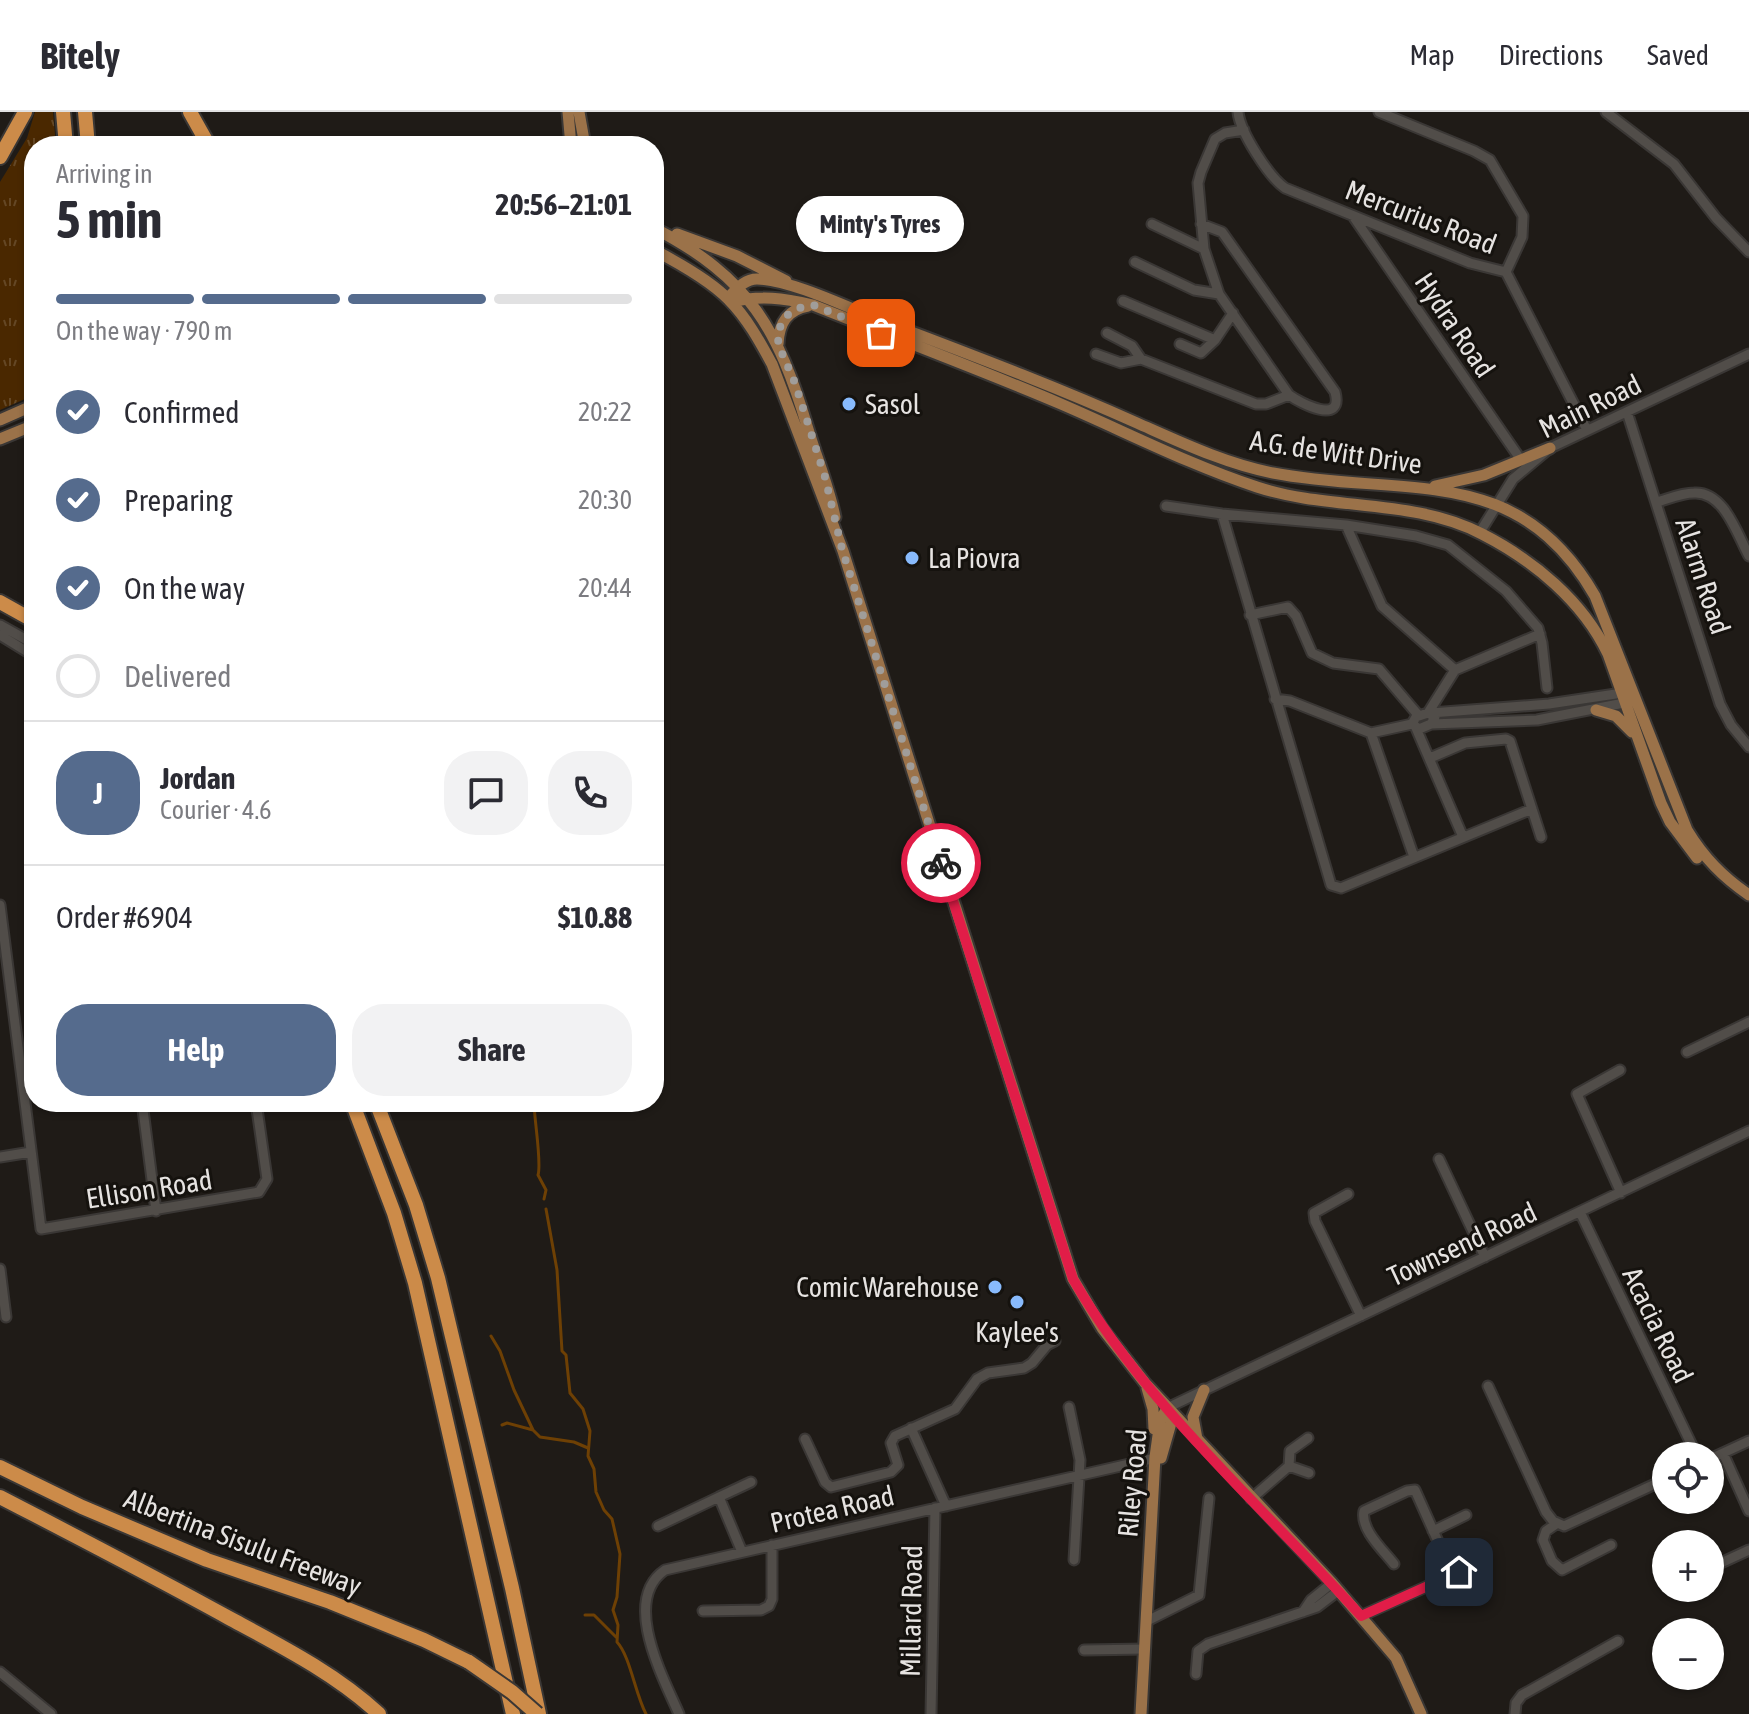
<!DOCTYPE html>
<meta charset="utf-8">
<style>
:root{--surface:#fff;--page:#f2f2f3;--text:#2b2b33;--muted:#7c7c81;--line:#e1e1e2;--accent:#556b8d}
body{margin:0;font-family:"Asap Condensed",sans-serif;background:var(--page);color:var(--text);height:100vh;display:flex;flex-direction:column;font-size:30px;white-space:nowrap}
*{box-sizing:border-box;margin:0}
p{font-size:26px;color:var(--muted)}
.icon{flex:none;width:44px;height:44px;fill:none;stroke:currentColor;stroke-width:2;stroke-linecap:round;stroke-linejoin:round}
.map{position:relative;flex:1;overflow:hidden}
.sheet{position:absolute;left:24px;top:24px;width:640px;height:976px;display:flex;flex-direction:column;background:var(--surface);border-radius:32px;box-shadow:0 2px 6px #0004}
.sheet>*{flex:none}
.buttons{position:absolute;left:1652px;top:1330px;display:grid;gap:16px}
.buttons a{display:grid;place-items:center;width:72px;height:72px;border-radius:50%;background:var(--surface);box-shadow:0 2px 6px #0004;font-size:40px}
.pin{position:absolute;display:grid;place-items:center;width:68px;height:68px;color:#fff;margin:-34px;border-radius:16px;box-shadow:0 4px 12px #0006}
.courier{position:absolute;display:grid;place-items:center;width:80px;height:80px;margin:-40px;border:6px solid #e11d48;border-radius:50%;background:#fff;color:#222;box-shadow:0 2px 10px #0007}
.bubble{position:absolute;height:56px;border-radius:28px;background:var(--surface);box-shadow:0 2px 6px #0004;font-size:26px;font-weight:700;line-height:56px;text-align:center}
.head em{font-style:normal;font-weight:700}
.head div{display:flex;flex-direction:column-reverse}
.head{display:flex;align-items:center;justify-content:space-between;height:136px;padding:0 32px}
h1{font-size:52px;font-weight:700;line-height:60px}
.bar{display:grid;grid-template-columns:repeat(4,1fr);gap:12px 8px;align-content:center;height:96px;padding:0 32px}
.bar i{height:10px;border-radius:6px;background:var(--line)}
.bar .on{background:var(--accent)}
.bar p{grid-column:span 4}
.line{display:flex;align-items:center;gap:20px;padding:0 32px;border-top:2px solid var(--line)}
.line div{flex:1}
.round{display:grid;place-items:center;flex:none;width:84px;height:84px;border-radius:32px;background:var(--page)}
ol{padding:0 32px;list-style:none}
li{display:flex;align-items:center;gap:24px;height:88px}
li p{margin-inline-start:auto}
li .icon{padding:8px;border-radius:50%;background:var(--accent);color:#fff;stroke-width:4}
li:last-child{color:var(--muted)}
li i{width:44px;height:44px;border:4px solid var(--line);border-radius:50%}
.action{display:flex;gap:16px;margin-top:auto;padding:16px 32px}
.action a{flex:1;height:92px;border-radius:32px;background:var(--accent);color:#fff;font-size:32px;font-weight:700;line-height:92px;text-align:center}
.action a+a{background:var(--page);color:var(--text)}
header{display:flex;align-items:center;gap:48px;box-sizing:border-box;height:112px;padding:0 40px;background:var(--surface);border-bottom:2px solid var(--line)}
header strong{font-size:38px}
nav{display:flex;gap:44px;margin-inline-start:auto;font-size:28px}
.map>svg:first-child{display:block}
</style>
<header>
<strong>Bitely</strong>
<nav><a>Map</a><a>Directions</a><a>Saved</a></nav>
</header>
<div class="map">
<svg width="1749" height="1602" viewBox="0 0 1749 1602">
<defs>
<pattern id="grass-tufts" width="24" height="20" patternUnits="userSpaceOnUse" patternTransform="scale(2)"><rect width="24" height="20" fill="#4a2800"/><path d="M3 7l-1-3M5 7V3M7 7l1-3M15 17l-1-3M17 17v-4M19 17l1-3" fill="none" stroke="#644725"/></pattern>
</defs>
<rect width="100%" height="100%" fill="#1f1b17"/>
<path fill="url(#grass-tufts)" d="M35 0H53L56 34H34V283L0 298V70L27 26Z"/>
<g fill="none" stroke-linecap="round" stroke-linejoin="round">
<path stroke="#6e4004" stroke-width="3" d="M534 990C534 1007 542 1051 538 1063L546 1078 544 1087
M546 1097 557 1158 562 1239 566 1243 570 1281 583 1297 590 1319 588 1344 594 1357 596 1380 604 1398 612 1407 620 1442 617 1485 613 1498 618 1513 617 1530C630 1544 635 1581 646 1602
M491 1224 500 1239 514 1278 533 1318 540 1325 574 1330 588 1336
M502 1313 507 1311 533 1318
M585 1503H594L616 1525"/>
<g stroke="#3a3735" stroke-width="13">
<path id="minor" d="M1238 0C1240 20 1269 65 1285 76L1470 151 1506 160
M1379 0 1474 39 1490 48 1523 104 1522 125 1506 160
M1606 0 1674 52 1716 106 1749 140
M1353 104 1521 348
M1152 112 1204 137
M1201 112 1222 120 1335 280C1344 314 1300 291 1289 283
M1135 150 1194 178 1219 182
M1506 160 1587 318
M1123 189 1215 228 1233 201
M1107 221 1132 234 1141 247
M1180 232 1201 241 1215 228
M1096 242 1121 251 1141 247 1256 292H1266L1289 283 1219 182 1204 137 1198 71 1201 60 1215 27 1225 21 1244 18
M1627 300 1720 592 1731 613 1749 635
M1657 390C1668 387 1681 381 1694 381 1724 379 1737 422 1749 444
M1166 394 1222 402 1346 413 1416 424 1448 433 1506 479 1538 516 1542 531 1547 576
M1222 402 1331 773 1341 776 1532 697
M1346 413 1382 494 1455 558
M1480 420 1513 367 1550 336 1749 242
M1250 503 1288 495 1296 504 1312 541 1333 551 1379 557 1419 604
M0 513 34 532
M0 523 34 544
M1275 587 1290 589 1371 621 1414 745
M1428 601 1455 558 1540 522
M1431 601 1549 592 1629 580
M1431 612 1435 605 1428 601 1416 605 1412 612 1419 617 1431 612 1537 608 1629 590
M1416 616 1463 725
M1371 621 1412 612
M1430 646 1465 631 1506 627 1510 629 1541 725
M0 793 41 1117 259 1080 267 1067 256 990
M1687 940 1749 910
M1620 958 1577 982 1621 1081
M142 990 156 1099
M0 1045 31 1040
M1439 1047 1485 1145
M1348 1082 1314 1101 1315 1109 1361 1204
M1580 1100 1697 1344
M0 1157 6 1205
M1488 1274 1546 1400 1553 1409 1564 1414 1666 1367
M1069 1295 1080 1348 1074 1448
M1167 1296 1749 1019
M911 1316 946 1394
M805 1327 825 1370 831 1375 891 1360 898 1353 891 1331 895 1324 955 1297 977 1267 988 1261 1024 1256 1032 1251 1047 1233 1055 1229
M1723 1341 1749 1399
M1710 1347 1749 1329
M1289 1354 1290 1339 1308 1326
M1289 1354 1309 1361
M719 1385 751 1370
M1251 1387 1289 1354
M1556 1412 1546 1419 1543 1428 1552 1449 1562 1458 1611 1433
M658 1414 719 1385 742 1440
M1433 1419 1466 1403
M1394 1452C1383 1438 1360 1417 1364 1399L1407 1379 1415 1378 1453 1463
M1710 1456 1749 1438
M703 1499 761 1498 769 1494 772 1487V1433
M1303 1500 1311 1488 1332 1471
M1361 1504 1459 1460
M1147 1509 1199 1483 1209 1386
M1084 1538 1145 1537
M0 1560 51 1602
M1196 1562 1198 1539 1208 1532 1317 1495 1338 1479
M679 1602C663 1565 621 1488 665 1458L1160 1345
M931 1602 935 1396
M1515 1602 1516 1591 1522 1583 1618 1529"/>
</g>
<g stroke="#3a3735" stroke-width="15">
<path id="major" d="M568 0 571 34
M579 0 585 34
M654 116C750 166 778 217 808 317 817 347 829 375 835 405
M677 122 737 144 786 169
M654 138C677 150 711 169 729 188 747 206 760 230 772 252L843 439 1073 1167 1102 1216 1145 1271 1332 1471 1396 1546 1421 1602
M728 186C736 178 744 167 757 167 787 167 843 193 872 205 961 239 1050 272 1137 311 1180 330 1226 352 1273 361 1403 386 1517 348 1595 484L1687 718C1704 746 1723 765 1749 783
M731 190C761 183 783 186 813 193 895 226 979 257 1061 292 1126 320 1190 353 1257 375 1330 399 1413 386 1482 422 1533 448 1583 489 1608 542L1661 691 1670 710 1697 746
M778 232C779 211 787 198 808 194
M0 308 34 293
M0 327 34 313
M1435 374 1484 363 1550 336
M1596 598 1616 604 1632 620
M1147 1276 1153 1297 1154 1317
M1197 1327 1193 1305 1204 1278
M1161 1346 1173 1304
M1141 1602 1155 1345 1160 1309 1167 1296"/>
</g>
<g stroke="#3a3735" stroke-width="18">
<path id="highway" d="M63 0 66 34
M85 0 88 34
M190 0 209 34
M0 45 25 0
M0 490 34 509
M352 990 394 1101 415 1171 513 1602
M376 990 416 1093 438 1166 512 1476 539 1602
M0 1355 82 1395 207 1448 330 1490 424 1528 469 1550
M0 1385C77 1425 153 1464 229 1506 281 1534 336 1562 379 1602"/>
</g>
<use href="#minor" stroke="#514d49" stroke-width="9"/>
<use href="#major" stroke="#9b7249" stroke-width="11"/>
<use href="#highway" stroke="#cc8b49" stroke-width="14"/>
<g stroke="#3a3735" stroke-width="18" stroke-linecap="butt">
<path id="highway-bridge" d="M469 1550 512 1580 537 1602"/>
</g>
<use href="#highway-bridge" stroke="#cc8b49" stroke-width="14"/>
</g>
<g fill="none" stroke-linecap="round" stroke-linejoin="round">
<path stroke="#a09d9a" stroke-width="8" stroke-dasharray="0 14.4" d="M881 221 813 193 799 196 786 204 779 217 778 232 795 271 825 365 842 437 941 751"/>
<path stroke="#e11d48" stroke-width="10" d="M941 751 1073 1167C1147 1296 1263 1394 1361 1504L1459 1460"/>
</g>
<g fill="#88bafc" stroke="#15120e" stroke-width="3">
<circle cx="849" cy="292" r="8"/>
<circle cx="912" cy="446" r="8"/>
<circle cx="995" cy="1175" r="8"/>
<circle cx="1017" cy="1190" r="8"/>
</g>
<g text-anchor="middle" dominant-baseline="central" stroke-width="6" stroke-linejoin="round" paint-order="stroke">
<g font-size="28" fill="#e6e3e1" stroke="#15120e">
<text transform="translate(1421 105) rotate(21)">Mercurius Road</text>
<text transform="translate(1455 213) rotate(56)">Hydra Road</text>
<text transform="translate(1590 294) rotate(-26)">Main Road</text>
<text transform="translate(1336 340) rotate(8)">A.G. de Witt Drive</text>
<text transform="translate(1703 464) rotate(72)">Alarm Road</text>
<text transform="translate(149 1077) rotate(-9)">Ellison Road</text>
<text transform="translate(1462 1132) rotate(-25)">Townsend Road</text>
<text transform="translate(1658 1213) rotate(64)">Acacia Road</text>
<text transform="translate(1132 1371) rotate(-85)">Riley Road</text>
<text transform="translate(832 1397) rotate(-13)">Protea Road</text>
<text transform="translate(243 1430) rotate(21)">Albertina Sisulu Freeway</text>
<text transform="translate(911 1499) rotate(-89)">Millard Road</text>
</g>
<g font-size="28" fill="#e6e3e1" stroke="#15120e" text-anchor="start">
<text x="865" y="292">Sasol</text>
<text x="928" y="446">La Piovra</text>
<text x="979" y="1175" text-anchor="end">Comic Warehouse</text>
<text x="1017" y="1220" text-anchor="middle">Kaylee's</text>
</g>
</g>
</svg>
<div class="buttons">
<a><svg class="icon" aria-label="locate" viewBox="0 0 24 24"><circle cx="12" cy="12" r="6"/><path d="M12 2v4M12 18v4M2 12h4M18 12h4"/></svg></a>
<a>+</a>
<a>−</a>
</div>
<div class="pin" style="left:881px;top:221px;background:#ea580c"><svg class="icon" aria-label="bag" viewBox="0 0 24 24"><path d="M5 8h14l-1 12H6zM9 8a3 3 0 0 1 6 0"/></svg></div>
<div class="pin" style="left:1459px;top:1460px;background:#1f2937"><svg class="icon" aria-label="home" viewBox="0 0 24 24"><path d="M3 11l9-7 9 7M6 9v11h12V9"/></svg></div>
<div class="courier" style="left:941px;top:751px"><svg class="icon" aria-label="bike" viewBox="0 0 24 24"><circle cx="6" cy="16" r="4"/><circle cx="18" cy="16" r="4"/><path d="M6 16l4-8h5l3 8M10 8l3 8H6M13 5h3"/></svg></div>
<div class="bubble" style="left:796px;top:84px;width:168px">Minty's Tyres</div>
<section class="sheet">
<div class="head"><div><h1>5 min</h1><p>Arriving in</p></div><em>20:56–21:01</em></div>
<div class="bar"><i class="on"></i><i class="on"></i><i class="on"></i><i></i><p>On the way · 790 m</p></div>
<ol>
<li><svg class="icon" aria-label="check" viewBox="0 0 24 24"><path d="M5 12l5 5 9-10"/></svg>Confirmed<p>20:22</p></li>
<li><svg class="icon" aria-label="check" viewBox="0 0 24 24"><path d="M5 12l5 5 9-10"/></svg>Preparing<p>20:30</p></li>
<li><svg class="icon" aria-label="check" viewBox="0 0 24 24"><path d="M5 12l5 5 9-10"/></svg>On the way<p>20:44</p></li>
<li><i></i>Delivered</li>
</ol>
<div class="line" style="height:144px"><b class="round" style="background:var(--accent);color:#fff">J</b><div><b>Jordan</b><p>Courier · 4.6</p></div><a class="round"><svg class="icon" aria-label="chat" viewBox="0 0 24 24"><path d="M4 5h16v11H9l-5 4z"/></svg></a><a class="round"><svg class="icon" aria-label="phone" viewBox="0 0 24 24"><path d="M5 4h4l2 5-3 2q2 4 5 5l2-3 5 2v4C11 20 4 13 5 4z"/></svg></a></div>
<div class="line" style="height:104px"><div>Order #6904</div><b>$10.88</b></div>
<div class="action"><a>Help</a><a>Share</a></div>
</section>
</div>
